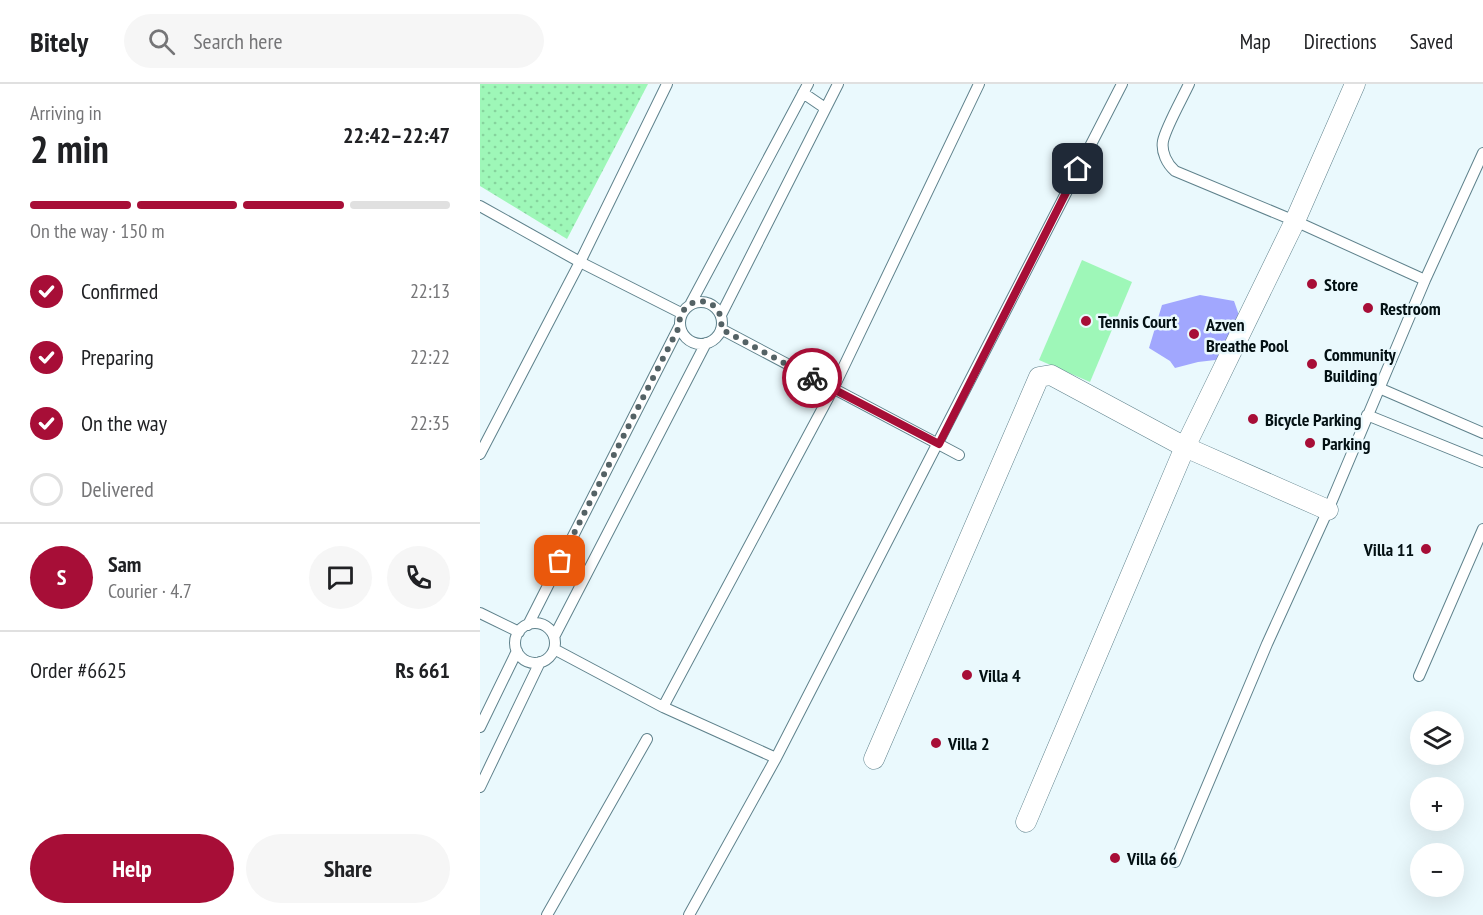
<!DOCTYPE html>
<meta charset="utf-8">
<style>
:root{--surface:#fff;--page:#f6f6f6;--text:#202124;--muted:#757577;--line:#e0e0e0;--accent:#a70e37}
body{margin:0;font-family:"PT Sans Narrow",sans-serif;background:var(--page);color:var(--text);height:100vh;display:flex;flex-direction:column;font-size:22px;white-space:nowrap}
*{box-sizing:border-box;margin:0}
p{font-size:20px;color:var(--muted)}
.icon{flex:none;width:33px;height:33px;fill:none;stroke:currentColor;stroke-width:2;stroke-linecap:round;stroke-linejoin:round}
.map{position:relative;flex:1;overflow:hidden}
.details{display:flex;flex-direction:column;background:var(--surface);width:480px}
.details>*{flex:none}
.controls{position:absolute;left:930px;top:627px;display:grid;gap:12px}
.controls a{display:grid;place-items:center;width:54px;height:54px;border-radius:50%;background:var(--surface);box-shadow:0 6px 24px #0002;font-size:30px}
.pin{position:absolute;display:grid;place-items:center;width:51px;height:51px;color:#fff;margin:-26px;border-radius:12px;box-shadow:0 3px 9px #0006}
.courier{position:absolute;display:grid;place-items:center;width:60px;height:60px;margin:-30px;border:4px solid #a70e37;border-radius:50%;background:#fff;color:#222;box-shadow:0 2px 8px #0007}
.summary em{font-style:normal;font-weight:700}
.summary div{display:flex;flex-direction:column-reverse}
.summary{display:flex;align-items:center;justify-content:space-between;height:102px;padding:0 30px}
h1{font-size:39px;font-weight:700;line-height:45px}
.bar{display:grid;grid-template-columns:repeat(4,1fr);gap:9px 6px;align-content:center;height:72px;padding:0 30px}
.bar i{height:8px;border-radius:4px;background:var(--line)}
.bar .on{background:var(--accent)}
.bar p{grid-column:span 4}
.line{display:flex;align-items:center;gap:15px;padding:0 30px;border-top:2px solid var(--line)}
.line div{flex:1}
.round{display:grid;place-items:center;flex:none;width:63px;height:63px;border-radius:32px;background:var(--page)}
ol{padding:0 30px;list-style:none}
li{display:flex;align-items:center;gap:18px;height:66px}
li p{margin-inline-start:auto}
li .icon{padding:6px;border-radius:50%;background:var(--accent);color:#fff;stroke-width:4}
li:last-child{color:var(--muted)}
li i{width:33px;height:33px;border:3px solid var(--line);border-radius:50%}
.primary-button{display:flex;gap:12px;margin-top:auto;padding:12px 30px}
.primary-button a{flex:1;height:69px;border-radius:36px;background:var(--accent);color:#fff;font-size:24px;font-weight:700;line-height:69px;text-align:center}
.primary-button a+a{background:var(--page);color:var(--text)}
header{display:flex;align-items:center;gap:36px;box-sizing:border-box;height:84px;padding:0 30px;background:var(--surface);border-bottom:2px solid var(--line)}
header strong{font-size:28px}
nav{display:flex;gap:33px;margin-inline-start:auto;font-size:21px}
.search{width:420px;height:54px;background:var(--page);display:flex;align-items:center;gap:15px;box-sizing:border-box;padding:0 21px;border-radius:33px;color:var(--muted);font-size:22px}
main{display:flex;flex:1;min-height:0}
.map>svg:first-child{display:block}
</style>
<header>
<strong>Bitely</strong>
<div class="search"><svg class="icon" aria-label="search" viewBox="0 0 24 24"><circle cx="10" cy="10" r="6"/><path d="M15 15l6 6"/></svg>Search here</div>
<nav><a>Map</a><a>Directions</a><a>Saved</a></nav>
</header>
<main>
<section class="details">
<div class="summary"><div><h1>2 min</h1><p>Arriving in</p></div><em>22:42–22:47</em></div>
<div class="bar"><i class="on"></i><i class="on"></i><i class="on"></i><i></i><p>On the way · 150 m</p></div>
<ol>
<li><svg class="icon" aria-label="check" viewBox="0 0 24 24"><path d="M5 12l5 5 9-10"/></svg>Confirmed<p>22:13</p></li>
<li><svg class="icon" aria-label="check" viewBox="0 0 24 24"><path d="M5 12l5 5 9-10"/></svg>Preparing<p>22:22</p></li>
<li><svg class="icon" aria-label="check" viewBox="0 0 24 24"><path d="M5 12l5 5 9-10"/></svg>On the way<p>22:35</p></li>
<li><i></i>Delivered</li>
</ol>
<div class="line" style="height:108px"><b class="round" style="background:var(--accent);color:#fff">S</b><div><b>Sam</b><p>Courier · 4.7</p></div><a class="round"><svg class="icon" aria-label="chat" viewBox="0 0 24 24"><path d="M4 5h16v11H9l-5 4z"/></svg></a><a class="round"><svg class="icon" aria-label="phone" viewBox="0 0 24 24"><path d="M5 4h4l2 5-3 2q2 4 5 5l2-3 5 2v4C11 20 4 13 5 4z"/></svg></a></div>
<div class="line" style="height:78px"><div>Order #6625</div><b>Rs 661</b></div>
<div class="primary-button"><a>Help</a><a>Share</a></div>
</section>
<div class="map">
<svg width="1003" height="831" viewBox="0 0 1003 831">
<defs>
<pattern id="park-dots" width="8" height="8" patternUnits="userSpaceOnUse" patternTransform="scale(1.5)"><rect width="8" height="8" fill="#9ef7b8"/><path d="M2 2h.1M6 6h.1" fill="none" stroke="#86d39d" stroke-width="1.8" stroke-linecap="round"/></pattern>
</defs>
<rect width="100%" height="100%" fill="#eaf9fd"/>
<path fill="#9ef7b8" d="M602 176 652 198 610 298 559 276Z"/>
<path fill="url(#park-dots)" d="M0 0H168L87 155 0 102Z"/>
<path fill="#a1a7fe" d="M720 211 754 217 761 237 744 275 718 278 695 284 690 277 669 264 682 221Z"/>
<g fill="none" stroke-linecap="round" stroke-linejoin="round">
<g stroke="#5f828c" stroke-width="12">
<path id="service" d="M709 0C702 15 686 43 683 57 681 68 687 80 695 87L815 137 945 196
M323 9 345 24
M0 122 100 178 201 229
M200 239a21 21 0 1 1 42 0a21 21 0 1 1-42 0Z
M211 219 328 0
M241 231 358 0
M241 245 479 371
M899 304 1003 349
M887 331 1003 378
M0 370 100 178 187 0
M0 529 39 548
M35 559a20 20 0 1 1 40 0a20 20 0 1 1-40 0Z
M48 541 199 243
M74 553 226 259
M74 565 183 623 353 305 499 0
M939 592 1003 445
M183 623 296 674
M0 643 37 567
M0 703 60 578
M695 778 787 560 848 426 945 196 1003 69
M67 831 167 655
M209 831 296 674 642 0"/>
</g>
<g stroke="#5f828c" stroke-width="21">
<path id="minor" d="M394 675 559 293 571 291 705 363 848 426
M546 738 705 363 815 137 875 0"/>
</g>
<use href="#service" stroke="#fff" stroke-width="10"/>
<use href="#minor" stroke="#fff" stroke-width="20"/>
</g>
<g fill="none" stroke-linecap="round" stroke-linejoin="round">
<path stroke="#546265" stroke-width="6" stroke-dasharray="0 10.8" d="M80 477 199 243C199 207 246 210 241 245L332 294"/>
<path stroke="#a70e37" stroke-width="8" d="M332 294 459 360 598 85"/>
</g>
<g fill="#a70e37" stroke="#eaf9fd" stroke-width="2">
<circle cx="832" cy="200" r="6"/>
<circle cx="888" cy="224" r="6"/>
<circle cx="606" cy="237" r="6"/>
<circle cx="714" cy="250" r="6"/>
<circle cx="832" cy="280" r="6"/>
<circle cx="773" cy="335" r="6"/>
<circle cx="830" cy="359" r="6"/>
<circle cx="946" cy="465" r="6"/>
<circle cx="487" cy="591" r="6"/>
<circle cx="456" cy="659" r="6"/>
<circle cx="635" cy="774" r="6"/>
</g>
<g text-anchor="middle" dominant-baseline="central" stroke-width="5" stroke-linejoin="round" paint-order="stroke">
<g font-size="18" font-weight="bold" fill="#031013" stroke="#eaf9fd" text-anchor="start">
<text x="844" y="200">Store</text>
<text x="900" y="224">Restroom</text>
<text x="618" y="237">Tennis Court</text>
<text x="726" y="240">Azven<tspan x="726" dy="21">Breathe Pool</tspan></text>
<text x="844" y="270">Community<tspan x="844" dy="21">Building</tspan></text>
<text x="785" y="335">Bicycle Parking</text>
<text x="842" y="359">Parking</text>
<text x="934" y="465" text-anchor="end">Villa 11</text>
<text x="499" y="591">Villa 4</text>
<text x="468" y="659">Villa 2</text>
<text x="647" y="774">Villa 66</text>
</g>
</g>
</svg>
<div class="controls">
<a><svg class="icon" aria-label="layers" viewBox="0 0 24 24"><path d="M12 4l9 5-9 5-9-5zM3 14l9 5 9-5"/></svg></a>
<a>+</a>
<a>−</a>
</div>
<div class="pin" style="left:80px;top:477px;background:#ea580c"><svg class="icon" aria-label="bag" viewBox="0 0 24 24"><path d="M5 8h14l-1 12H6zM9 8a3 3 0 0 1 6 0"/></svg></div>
<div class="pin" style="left:598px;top:85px;background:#1f2937"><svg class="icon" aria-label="home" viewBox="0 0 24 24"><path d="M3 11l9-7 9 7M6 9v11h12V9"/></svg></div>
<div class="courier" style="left:332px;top:294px"><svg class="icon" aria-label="bike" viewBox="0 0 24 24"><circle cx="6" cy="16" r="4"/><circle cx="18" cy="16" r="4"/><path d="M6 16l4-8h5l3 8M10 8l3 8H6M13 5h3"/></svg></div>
</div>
</main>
